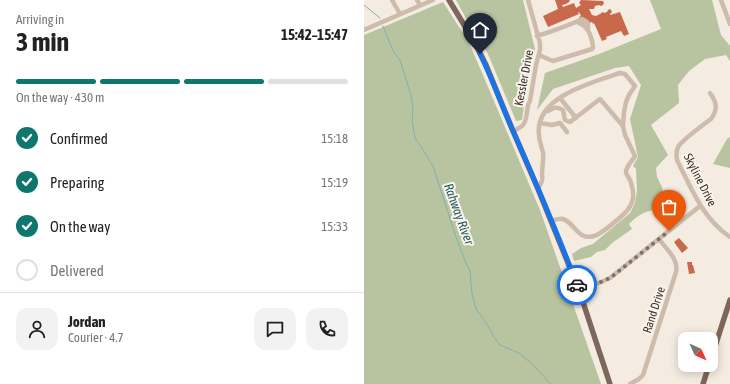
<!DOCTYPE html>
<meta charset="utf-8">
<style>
:root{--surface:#fff;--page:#f2f2f2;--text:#222;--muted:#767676;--line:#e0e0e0;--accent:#0f766e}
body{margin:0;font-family:"Asap Condensed",sans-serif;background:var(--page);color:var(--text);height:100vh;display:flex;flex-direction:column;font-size:15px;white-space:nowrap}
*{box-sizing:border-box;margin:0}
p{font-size:13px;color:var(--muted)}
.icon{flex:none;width:22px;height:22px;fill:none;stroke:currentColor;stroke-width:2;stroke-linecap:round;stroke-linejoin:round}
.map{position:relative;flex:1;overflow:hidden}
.panel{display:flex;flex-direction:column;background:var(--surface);width:364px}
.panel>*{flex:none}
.needle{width:26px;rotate:134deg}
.fabs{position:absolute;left:314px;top:332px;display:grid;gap:8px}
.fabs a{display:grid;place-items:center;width:40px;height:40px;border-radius:8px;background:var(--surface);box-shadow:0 2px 10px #0003;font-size:20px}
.pin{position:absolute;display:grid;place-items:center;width:34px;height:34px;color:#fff;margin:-41px -17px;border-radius:50% 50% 50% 0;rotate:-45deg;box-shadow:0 0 4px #0007}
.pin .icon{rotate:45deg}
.courier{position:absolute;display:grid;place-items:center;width:40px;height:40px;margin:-20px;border:3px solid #1a73e8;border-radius:50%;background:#fff;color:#222;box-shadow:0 1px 5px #0007}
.summary em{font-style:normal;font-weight:700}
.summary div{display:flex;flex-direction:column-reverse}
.summary{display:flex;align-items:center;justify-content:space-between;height:68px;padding:0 16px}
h1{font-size:26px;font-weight:700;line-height:30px}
.bar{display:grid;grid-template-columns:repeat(4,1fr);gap:6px 4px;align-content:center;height:48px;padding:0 16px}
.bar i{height:5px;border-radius:3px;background:var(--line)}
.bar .on{background:var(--accent)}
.bar p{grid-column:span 4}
.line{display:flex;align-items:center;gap:10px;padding:0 16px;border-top:1px solid var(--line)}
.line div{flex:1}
.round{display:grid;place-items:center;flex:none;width:42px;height:42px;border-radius:12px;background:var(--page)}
ol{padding:0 16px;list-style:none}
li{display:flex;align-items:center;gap:12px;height:44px}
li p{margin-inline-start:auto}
li .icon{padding:4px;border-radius:50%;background:var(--accent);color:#fff;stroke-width:4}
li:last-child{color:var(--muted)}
li i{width:22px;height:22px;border:2px solid var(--line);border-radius:50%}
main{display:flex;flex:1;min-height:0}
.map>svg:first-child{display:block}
</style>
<main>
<section class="panel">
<div class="summary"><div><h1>3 min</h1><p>Arriving in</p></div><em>15:42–15:47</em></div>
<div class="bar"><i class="on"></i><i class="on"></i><i class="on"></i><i></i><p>On the way · 430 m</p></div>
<ol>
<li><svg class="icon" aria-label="check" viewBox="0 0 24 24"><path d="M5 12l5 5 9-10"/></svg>Confirmed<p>15:18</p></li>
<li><svg class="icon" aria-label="check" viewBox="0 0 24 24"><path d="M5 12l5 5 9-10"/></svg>Preparing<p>15:19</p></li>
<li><svg class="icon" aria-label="check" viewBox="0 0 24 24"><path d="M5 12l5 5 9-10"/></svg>On the way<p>15:33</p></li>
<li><i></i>Delivered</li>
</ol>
<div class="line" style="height:72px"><a class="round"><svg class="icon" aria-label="person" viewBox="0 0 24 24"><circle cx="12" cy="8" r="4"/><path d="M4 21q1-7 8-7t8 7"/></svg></a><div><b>Jordan</b><p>Courier · 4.7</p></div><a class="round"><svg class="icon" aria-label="chat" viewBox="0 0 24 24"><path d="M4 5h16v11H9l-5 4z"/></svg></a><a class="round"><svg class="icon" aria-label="phone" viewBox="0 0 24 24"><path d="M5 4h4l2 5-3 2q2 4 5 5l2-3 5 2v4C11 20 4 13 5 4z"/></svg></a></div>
</section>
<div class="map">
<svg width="366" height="384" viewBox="0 0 366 384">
<rect width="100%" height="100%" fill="#f4ebe1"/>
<path fill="#b8c4a0" d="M92 0H159L171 49 165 70 158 120 152 121 124 54 105 24Z
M286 0H348L357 35 366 46V61L362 55 341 59 325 71 314 85 315 103 287 125 304 155 292 168 293 177 298 187 301 208C284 211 278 211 265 224L268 229 248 243 241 250 233 252 227 257 210 261 208 254 217 248 229 244 266 213 271 203 273 191 272 169 269 166 274 157 266 119 277 85 265 66 251 68 189 89 173 110 181 73 235 54 297 29Z
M79 2 104 41 116 68 176 210 237 384H0V35Z
M366 137V168L349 164 363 139Z"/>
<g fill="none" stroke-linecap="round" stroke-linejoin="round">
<path stroke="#7fb0b2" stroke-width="1" d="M0 5 16 18
M19 26 29 51 36 60 47 95 49 109 48 121 51 138 56 145 69 166 91 234 101 261 106 271 108 294 112 309 123 324 130 337 136 345 155 353 169 365 187 384"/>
</g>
<path fill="#c8694b" d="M191 0H206L205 2 202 4 198 5 199 7 210 3 212 8 217 5 215 3 217 0 239 1 240 3 239 5 237 6 235 5 231 6 230 9H225L228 15 232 16 236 14 239 12 240 13 243 12 244 10 246 9 247 10 248 12 246 14V15L256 12 265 34 260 36 257 31 242 37 243 39 238 41 230 23 229 24 228 22 222 24 218 22 215 17 217 16 215 12 214 13 215 14 184 27 179 16 194 9Z
M315 238 324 248 318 253 310 242Z
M323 262H328V265H329L331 273 325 274Z"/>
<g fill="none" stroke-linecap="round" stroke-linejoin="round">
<path stroke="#cdbbac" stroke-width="4.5" d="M28 0 36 14
M53 0 56 5
M357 0 366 24
M0 30 69 0
M173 36C189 31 204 26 218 19L223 22 224 24V29
M175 55 184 59 189 61 228 49 229 48C229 42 226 32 222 28 220 25 216 24 213 22
M346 93C353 103 354 109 347 119 339 125 318 140 314 147 312 152 312 155 313 160 327 188 339 219 366 237
M196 98 212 118
M184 111C189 108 193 106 199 110L201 120 206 122 236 99 259 126
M176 123 188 125 196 123 203 132
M149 131C152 130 155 128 158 126 165 120 161 108 166 101L172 65 176 50V43L164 0
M174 189C175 186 178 183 178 180 179 179 178 176 178 174 178 167 180 160 179 153 178 147 175 141 175 135 170 97 229 82 256 73L261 74 271 86 265 95 262 102 260 112 259 126 261 135 271 156C269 160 262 166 262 172 262 174 265 178 266 180 271 194 271 203 260 214 254 219 238 234 230 236 214 241 211 223 199 219 196 218 191 220 187 221
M215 290 237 282 246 278 336 206
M266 384 275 379 279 375 312 272C315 259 302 249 295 239"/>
<path stroke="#7d675c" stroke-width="5.5" d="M85 0 111 43 122 65 149 131 174 189 215 290 246 384
M347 359 366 300
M339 384 345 365"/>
</g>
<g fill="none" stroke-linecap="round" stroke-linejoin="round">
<path stroke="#7c716b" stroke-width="4" stroke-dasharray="0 7.2" d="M213 285 215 290 237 282 246 278 305 231"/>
<path stroke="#1a73e8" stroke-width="5" d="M116 54C129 80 138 107 150 133 172 183 194 234 213 285"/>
</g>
<g text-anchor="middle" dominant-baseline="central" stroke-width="4" stroke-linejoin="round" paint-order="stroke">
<g font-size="12" fill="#3b302b" stroke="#fbf5ee">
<text transform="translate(160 78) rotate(-79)">Kessler Drive</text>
<text transform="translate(336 180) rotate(63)">Skyline Drive</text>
<text transform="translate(290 310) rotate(-72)">Rand Drive</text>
</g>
<g font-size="13" font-style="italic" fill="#1f5a5e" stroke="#fbf5ee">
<text transform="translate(95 214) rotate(70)">Rahway River</text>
</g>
</g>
</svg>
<div class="fabs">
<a><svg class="needle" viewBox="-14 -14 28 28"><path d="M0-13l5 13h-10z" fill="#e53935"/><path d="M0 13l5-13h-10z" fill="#767676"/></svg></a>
</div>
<div class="pin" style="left:305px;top:231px;background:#ea580c"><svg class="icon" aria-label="bag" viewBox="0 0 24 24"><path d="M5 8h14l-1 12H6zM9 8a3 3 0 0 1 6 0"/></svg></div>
<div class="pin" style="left:116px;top:54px;background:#1f2937"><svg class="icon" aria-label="home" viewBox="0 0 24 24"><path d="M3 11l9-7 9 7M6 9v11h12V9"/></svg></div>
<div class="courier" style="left:213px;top:285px"><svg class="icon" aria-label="car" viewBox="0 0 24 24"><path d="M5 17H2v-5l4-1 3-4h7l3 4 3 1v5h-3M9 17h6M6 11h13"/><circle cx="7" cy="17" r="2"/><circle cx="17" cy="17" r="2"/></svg></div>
</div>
</main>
